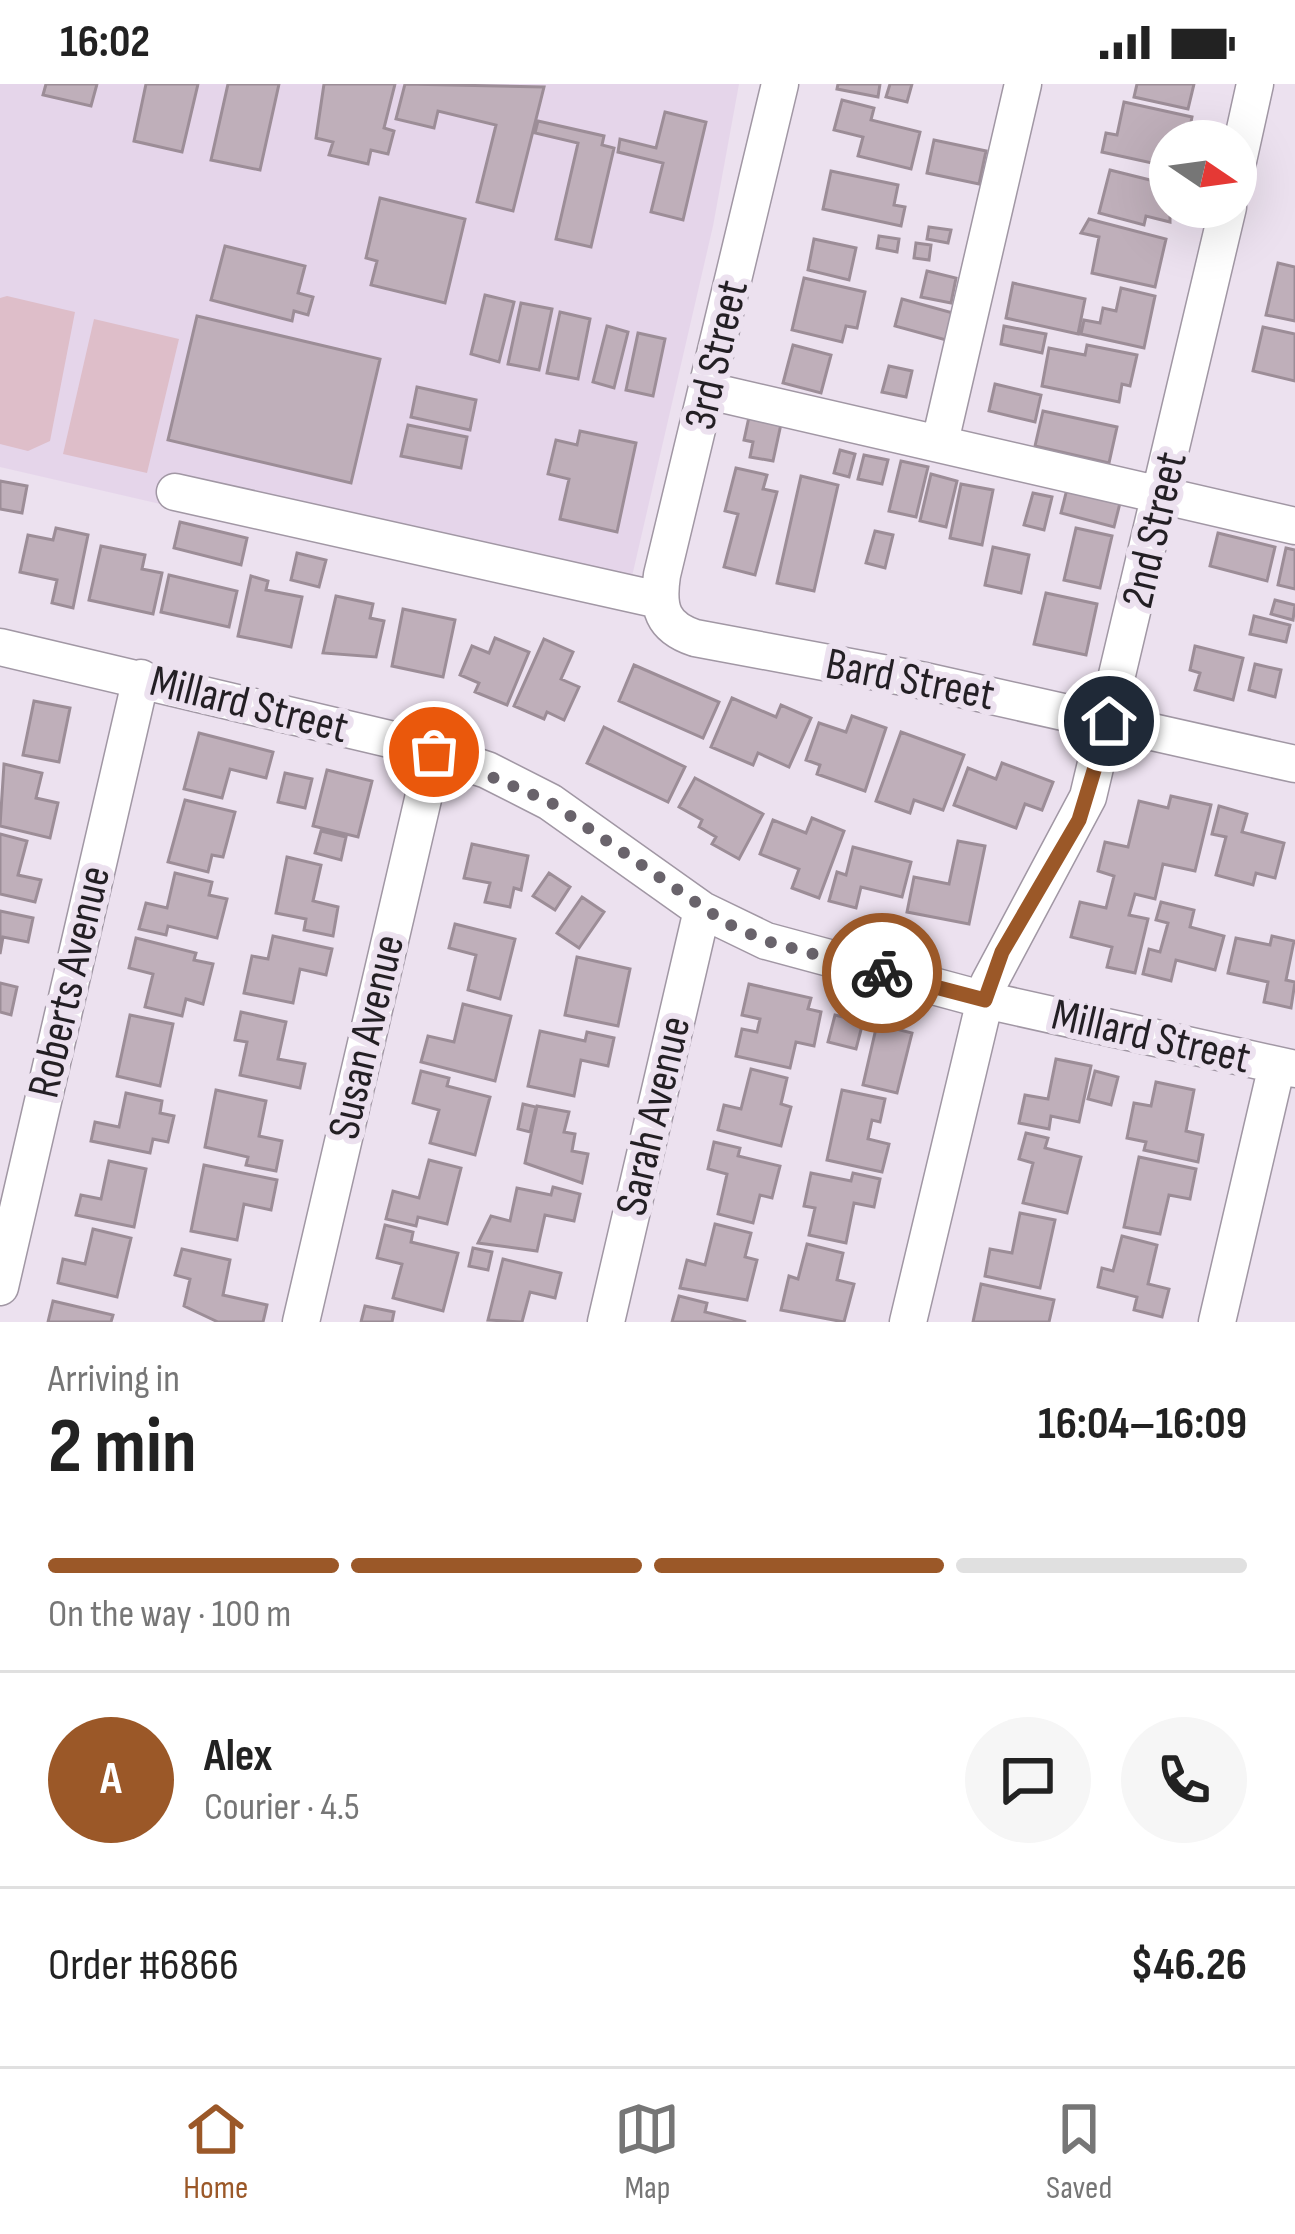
<!DOCTYPE html>
<meta charset="utf-8">
<style>
:root{--surface:#fff;--page:#f6f6f6;--text:#222;--muted:#767676;--line:#e0e0e0;--accent:#9b5828}
body{margin:0;font-family:"Sofia Sans Condensed",sans-serif;background:var(--page);color:var(--text);height:100vh;display:flex;flex-direction:column;font-size:45px;white-space:nowrap}
*{box-sizing:border-box;margin:0}
p{font-size:39px;color:var(--muted)}
.icon{flex:none;width:66px;height:66px;fill:none;stroke:currentColor;stroke-width:2;stroke-linecap:round;stroke-linejoin:round}
.map{position:relative;height:1238px;overflow:hidden}
.side{display:flex;flex-direction:column;background:var(--surface);flex:1}
.side>*{flex:none}
.needle{width:78px;rotate:103deg}
.tools{position:absolute;left:1149px;top:36px;display:grid;gap:24px}
.tools a{display:grid;place-items:center;width:108px;height:108px;border-radius:50%;background:var(--surface);box-shadow:0 12px 48px #0002;font-size:60px}
.pin{position:absolute;display:grid;place-items:center;width:102px;height:102px;color:#fff;margin:-51px;border:6px solid #fff;border-radius:50%;box-shadow:0 3px 12px #0007}
.courier{position:absolute;display:grid;place-items:center;width:120px;height:120px;margin:-60px;border:9px solid #9b5828;border-radius:50%;background:#fff;color:#222;box-shadow:0 3px 15px #0007}
.headline em{font-style:normal;font-weight:700}
.headline div{display:flex;flex-direction:column-reverse}
.headline{display:flex;align-items:center;justify-content:space-between;height:204px;padding:0 48px}
h1{font-size:78px;font-weight:700;line-height:90px}
.bar{display:grid;grid-template-columns:repeat(4,1fr);gap:18px 12px;align-content:center;height:144px;padding:0 48px}
.bar i{height:15px;border-radius:9px;background:var(--line)}
.bar .active{background:var(--accent)}
.bar p{grid-column:span 4}
.line{display:flex;align-items:center;gap:30px;padding:0 48px;border-top:3px solid var(--line)}
.line div{flex:1}
.round{display:grid;place-items:center;flex:none;width:126px;height:126px;border-radius:63px;background:var(--page)}
.status{display:flex;justify-content:space-between;align-items:center;height:84px;padding:0 60px;background:var(--surface);direction:ltr}
.status svg{height:33px;fill:currentColor}
.menu{display:flex;justify-content:space-around;align-items:center;height:168px;border-top:3px solid var(--line);background:var(--surface);font-size:33px;color:var(--muted)}
.menu a{display:grid;justify-items:center;gap:6px}
.menu .active{color:var(--accent)}
.map>svg:first-child{display:block}
</style>
<div class="status"><b>16:02</b><svg viewBox="0 0 49 12"><path d="M0 12V9h3v3zM5 12V6h3v6zM10 12V3h3v9zM15 12V0h3v12zM26 1h20v11H26zM47 4h2v5h-2z"/></svg></div>
<div class="map">
<svg width="1295" height="1238" viewBox="0 0 1295 1238">
<rect width="100%" height="100%" fill="#ece1ef"/>
<path fill="#e5d5ea" d="M0 0H739L713 142 624 527 0 383Z"/>
<path fill="#debec9" d="M7 212 75 228 50 357 28 367 0 360V214Z
M94 235 179 255 147 389 63 370Z"/>
<path fill="#bfafba" stroke="#9c8d97" stroke-width="3" d="M46 0H97L91 22 43 11Z
M146 0H198L182 68 134 57Z
M228 0H279L260 86 211 76Z
M324 0H395L384 44 394 47 388 70 371 66 368 80 329 71 333 58 316 54Z
M405 0 544 3 513 127 477 118 496 41 438 27 434 44 396 35Z
M838 0H880L878 13 837 5Z
M890 0H912L907 18 886 13Z
M1137 0H1194L1188 25 1134 13Z
M842 16 874 24 871 36 920 48 911 85 858 72 863 53 834 46Z
M1124 18 1192 33 1187 57H1170V83L1102 68 1106 49 1117 51Z
M665 28 706 38 683 136 651 128 663 79 618 68 620 55 656 64Z
M538 37 604 52 602 61 614 64 591 163 556 155 578 59 535 49Z
M934 56 986 67 979 100 927 89Z
M1110 86 1170 101V138L1146 132 1144 141 1099 129Z
M831 87 898 101 894 121 905 123 901 142 823 125Z
M380 114 465 135 445 219 371 201 377 177 366 174Z
M1089 135 1166 155 1155 203 1092 189 1099 153 1081 149Z
M929 143 951 146 948 159 927 155Z
M879 152 899 155 897 168 877 164Z
M814 155 856 164 849 196 808 186Z
M916 159 931 161 929 176 914 174Z
M225 162 305 182 298 209 313 213 308 231 294 227 292 237 211 216Z
M1278 179 1295 183V237L1266 231Z
M927 187 956 194 951 219 921 213Z
M804 194 865 208 857 244 846 242 842 258 792 246Z
M1013 199 1085 215 1078 250 1006 234Z
M1121 204 1155 212 1144 264 1081 250 1084 236 1100 239 1103 224 1116 227Z
M485 211 514 218 499 278 471 270Z
M902 215 953 229 946 256 895 242Z
M521 219 552 225 539 286 508 280Z
M560 228 590 235 578 295 547 289Z
M197 232 380 275 351 399 168 356Z
M607 242 628 248 614 304 593 298Z
M1004 242 1046 250 1042 269 1001 260Z
M1263 243 1295 250V297L1253 287Z
M638 249 665 255 653 312 626 306Z
M793 261 831 271 821 309 783 299Z
M1087 261 1137 271 1130 302 1122 300 1119 318 1042 302 1049 264 1085 271Z
M889 282 912 287 906 313 882 308Z
M995 300 1041 311 1035 338 989 327Z
M417 303 476 316 470 346 411 333Z
M1043 327 1117 343 1109 379 1035 362Z
M749 333 781 340 773 377 750 373 753 358 744 356Z
M408 341 467 353 461 384 401 372Z
M580 347 636 359 617 448 560 435 569 395 548 390 556 356 577 361Z
M840 366 855 370 849 393 834 389Z
M864 371 888 376 882 400 858 395Z
M901 377 928 383 916 433 889 427Z
M736 384 767 391 763 405 777 408 755 491 724 483 738 430 725 427Z
M931 390 957 397 946 443 920 437Z
M801 392 838 401 814 507 777 499Z
M0 397 27 402 22 429 0 425Z
M961 400 993 406 982 461 950 454Z
M1067 405 1120 419 1114 443 1061 429Z
M1033 409 1052 413 1044 446 1024 441Z
M180 438 247 454 241 481 174 464Z
M56 444 88 451 73 524 52 519 57 496 20 488 28 451 53 456Z
M1076 444 1112 452 1100 504 1064 496Z
M875 447 893 451 885 484 866 479Z
M1218 449 1275 463 1267 497 1210 482Z
M101 462 145 471 142 485 162 489 153 530 89 516Z
M993 463 1029 471 1021 509 985 501Z
M1286 464 1295 466V505L1278 501Z
M297 469 326 476 319 503 291 496Z
M169 491 237 507 229 543 161 528Z
M251 492 268 497 266 506 302 513 291 563 238 552Z
M1046 509 1097 520 1086 571 1034 560Z
M336 512 373 520 370 534 384 537 376 573 323 569Z
M1275 516 1295 521 1293 536 1271 530Z
M403 525 455 536 443 593 392 582Z
M1254 532 1290 541 1286 558 1250 550Z
M495 554 529 568 507 621 475 608 479 599 460 591 472 562 489 569Z
M544 555 573 568 561 595 579 603 564 636 547 628 544 635 514 622Z
M1195 562 1243 574 1233 616 1195 606 1200 589 1190 586Z
M1255 580 1281 586 1275 613 1249 606Z
M634 581 719 618 703 654 619 617Z
M732 614 776 633 781 621 811 634 789 683 758 669 753 681 711 663Z
M34 617 70 624 59 678 23 671Z
M852 632 886 644 865 707 817 690 820 681 806 676 819 639 846 648Z
M604 643 685 683 668 718 587 679Z
M901 648 964 671 943 726 914 716 910 729 876 717Z
M199 649 273 668 266 694 230 685 222 714 184 705Z
M1002 679 1053 698 1042 726 1025 720 1016 744 954 721 968 684 996 695Z
M4 680 42 689 36 714 58 719 50 754 0 742Z
M327 686 372 697 358 753 313 742Z
M285 689 312 695 305 724 278 718Z
M695 694 763 730 739 775 712 760 716 753 699 743 702 736 679 723Z
M1171 712 1211 721 1195 787 1163 780 1155 815 1135 810 1129 831 1148 835 1135 889 1107 883 1112 863 1071 853 1080 818 1106 824 1114 792 1098 787 1105 758 1128 763 1139 717 1168 724Z
M185 716 235 728 223 773 212 771 208 788 168 778Z
M1219 722 1247 730 1242 748 1284 759 1275 794 1256 789 1253 801 1216 791 1226 753 1212 750Z
M812 734 844 747 819 814 792 804 799 785 760 770 773 736 806 749Z
M321 747 346 753 341 776 315 769Z
M0 750 27 757 18 791 41 796 35 818 0 810Z
M958 757 985 762 969 840 907 828 914 793 949 800Z
M472 760 528 772 521 806 514 804 510 823 485 818 490 799 464 794Z
M853 763 911 778 902 813 861 803 856 824 829 817 837 788 846 791Z
M287 773 321 781 313 817 338 823 333 852 304 846 306 835 276 829Z
M175 789 212 798 209 811 227 815 217 854 168 842 166 851 139 845 146 819 167 824Z
M549 789 570 803 555 826 533 812Z
M582 813 604 828 579 864 557 849Z
M1161 818 1194 826 1190 843 1224 852 1215 886 1176 876 1171 897 1143 890 1149 865 1160 868 1168 839 1156 836Z
M0 827 33 834 28 858 3 853 0 870Z
M455 840 515 855 500 915 468 906 476 871 449 864Z
M273 852 332 865 326 891 300 885 293 919 244 909 252 872 268 875Z
M1272 852 1294 857 1286 896 1295 898 1291 924 1264 918 1268 898 1228 889 1236 854 1270 861Z
M136 854 196 869 194 876 213 880 203 920 186 915 182 932 145 923 153 890 129 884Z
M577 873 630 885 618 942 565 931Z
M0 899 17 903 11 931 0 928Z
M749 900 811 914 808 925 821 928 814 962 796 958 790 984 736 972 742 945 757 948 760 935 742 931Z
M463 920 511 932 495 997 421 978 428 952 454 958Z
M241 928 286 938 278 975 305 980 300 1004 240 991 247 958 235 956Z
M130 931 173 940 160 1002 117 992Z
M835 931 863 938 856 965 828 958Z
M877 940 912 949 897 1009 863 1001Z
M540 947 585 957 587 948 614 954 608 982 581 976 574 1012 528 1002Z
M1056 975 1091 982 1079 1038 1051 1032 1049 1045 1019 1039 1025 1011 1048 1015Z
M751 985 787 994 781 1020 791 1023 781 1062 718 1046 724 1021 741 1025Z
M421 987 449 994 447 1002 490 1013 475 1071 430 1059 439 1026 413 1019Z
M1095 987 1118 993 1111 1021 1088 1015Z
M1156 998 1194 1006 1186 1047 1203 1051 1198 1078 1144 1066 1146 1058 1127 1054 1134 1019 1151 1022Z
M216 1006 266 1017 259 1052 282 1057 276 1087 246 1081 248 1073 205 1063Z
M842 1006 885 1015 880 1038 872 1036 868 1055 889 1060 882 1088 827 1076Z
M126 1009 162 1017 160 1029 174 1032 168 1058 153 1055 150 1069 91 1057 95 1038 119 1043Z
M523 1020 536 1023 530 1048 518 1045Z
M537 1022 569 1028 564 1048 575 1050 572 1067 588 1070 582 1099 525 1079Z
M1026 1049 1048 1054 1045 1064 1081 1073 1067 1129 1023 1119 1033 1079 1019 1075Z
M714 1058 740 1064 738 1072 780 1082 772 1114 760 1111 753 1139 718 1130 727 1090 708 1085Z
M1139 1073 1196 1085 1190 1115 1169 1111 1160 1150 1124 1143Z
M429 1076 461 1084 447 1140 418 1133 416 1142 386 1135 393 1107 419 1114Z
M109 1077 146 1085 134 1143 76 1131 81 1111 101 1115Z
M204 1081 277 1096 271 1126 244 1120 237 1156 191 1147Z
M811 1089 851 1097 853 1089 880 1095 874 1123 854 1119 846 1159 809 1151 815 1124 804 1122Z
M553 1103 580 1110 574 1137 545 1131 537 1167 478 1159 491 1132 510 1137 517 1104 551 1111Z
M1020 1129 1055 1136 1040 1204 985 1192 990 1165 1012 1169Z
M715 1140 751 1149 745 1173 757 1176 747 1216 680 1204 687 1176 705 1181Z
M385 1141 413 1148 411 1158 458 1169 443 1227 393 1214 402 1180 377 1174Z
M93 1145 131 1154 117 1213 58 1199 63 1175 85 1180Z
M1122 1152 1157 1161 1148 1200 1169 1205 1162 1233 1134 1226 1137 1213 1098 1203 1102 1184 1113 1187Z
M807 1160 843 1169 837 1196 854 1200 844 1238 781 1226 789 1192 798 1195Z
M473 1164 492 1168 488 1186 469 1182Z
M182 1165 230 1176 223 1211 267 1221 263 1238H218L184 1222 190 1195 175 1191Z
M503 1175 561 1189 555 1214 530 1208 522 1238 488 1236Z
M981 1200 1054 1216 1049 1238H973Z
M679 1212 707 1219 705 1228 746 1238H672Z
M53 1217 113 1231 111 1238H48Z
M365 1222 394 1228 392 1238H361Z"/>
<g fill="none" stroke-linecap="round" stroke-linejoin="round">
<g stroke="#a197a4" stroke-width="39">
<path id="minor" d="M780 0 662 491C657 524 662 543 695 554L925 597 1295 680
M1236 86 1255 0
M709 307 1295 442
M940 358 1023 0
M175 408 659 516
M0 563 402 658 487 686 550 718 702 826 766 857 985 916 1295 985
M0 1203 141 594
M301 1238 434 668
M606 1238 702 826
M908 1238 989 899 1088 713 1228 123
M1217 1238 1277 981"/>
</g>
<use href="#minor" stroke="#fff" stroke-width="36"/>
</g>
<g fill="none" stroke-linecap="round" stroke-linejoin="round">
<path stroke="#69636b" stroke-width="12" stroke-dasharray="0 21.6" d="M434 668 550 718 726 839 766 857 882 889"/>
<path stroke="#9b5828" stroke-width="15" d="M882 889 985 916 1002 868 1079 736 1109 637"/>
</g>
<g text-anchor="middle" dominant-baseline="central" stroke-width="12" stroke-linejoin="round" paint-order="stroke">
<g font-size="45" fill="#231f24" stroke="#ece1ef">
<text transform="translate(717 271) rotate(-77)">3rd Street</text>
<text transform="translate(1155 446) rotate(-77)">2nd Street</text>
<text transform="translate(910 596) rotate(11)">Bard Street</text>
<text transform="translate(249 621) rotate(14)">Millard Street</text>
<text transform="translate(70 898) rotate(-77)">Roberts Avenue</text>
<text transform="translate(367 953) rotate(-77)">Susan Avenue</text>
<text transform="translate(1151 953) rotate(13)">Millard Street</text>
<text transform="translate(654 1032) rotate(-77)">Sarah Avenue</text>
</g>
</g>
</svg>
<div class="tools">
<a><svg class="needle" viewBox="-14 -14 28 28"><path d="M0-13l5 13h-10z" fill="#e53935"/><path d="M0 13l5-13h-10z" fill="#767676"/></svg></a>
</div>
<div class="pin" style="left:434px;top:668px;background:#ea580c"><svg class="icon" aria-label="bag" viewBox="0 0 24 24"><path d="M5 8h14l-1 12H6zM9 8a3 3 0 0 1 6 0"/></svg></div>
<div class="pin" style="left:1109px;top:637px;background:#1f2937"><svg class="icon" aria-label="home" viewBox="0 0 24 24"><path d="M3 11l9-7 9 7M6 9v11h12V9"/></svg></div>
<div class="courier" style="left:882px;top:889px"><svg class="icon" aria-label="bike" viewBox="0 0 24 24"><circle cx="6" cy="16" r="4"/><circle cx="18" cy="16" r="4"/><path d="M6 16l4-8h5l3 8M10 8l3 8H6M13 5h3"/></svg></div>
</div>
<section class="side">
<div class="headline"><div><h1>2 min</h1><p>Arriving in</p></div><em>16:04–16:09</em></div>
<div class="bar"><i class="active"></i><i class="active"></i><i class="active"></i><i></i><p>On the way · 100 m</p></div>
<div class="line" style="height:216px"><b class="round" style="background:var(--accent);color:#fff">A</b><div><b>Alex</b><p>Courier · 4.5</p></div><a class="round"><svg class="icon" aria-label="chat" viewBox="0 0 24 24"><path d="M4 5h16v11H9l-5 4z"/></svg></a><a class="round"><svg class="icon" aria-label="phone" viewBox="0 0 24 24"><path d="M5 4h4l2 5-3 2q2 4 5 5l2-3 5 2v4C11 20 4 13 5 4z"/></svg></a></div>
<div class="line" style="height:156px"><div>Order #6866</div><b>$46.26</b></div>
</section>
<nav class="menu">
<a class="active"><svg class="icon" aria-label="home" viewBox="0 0 24 24"><path d="M3 11l9-7 9 7M6 9v11h12V9"/></svg>Home</a>
<a><svg class="icon" aria-label="map" viewBox="0 0 24 24"><path d="M3 6l6-2 6 2 6-2v14l-6 2-6-2-6 2zM9 4v14M15 6v14"/></svg>Map</a>
<a><svg class="icon" aria-label="saved" viewBox="0 0 24 24"><path d="M7 4h10v16l-5-4-5 4z"/></svg>Saved</a>
</nav>
